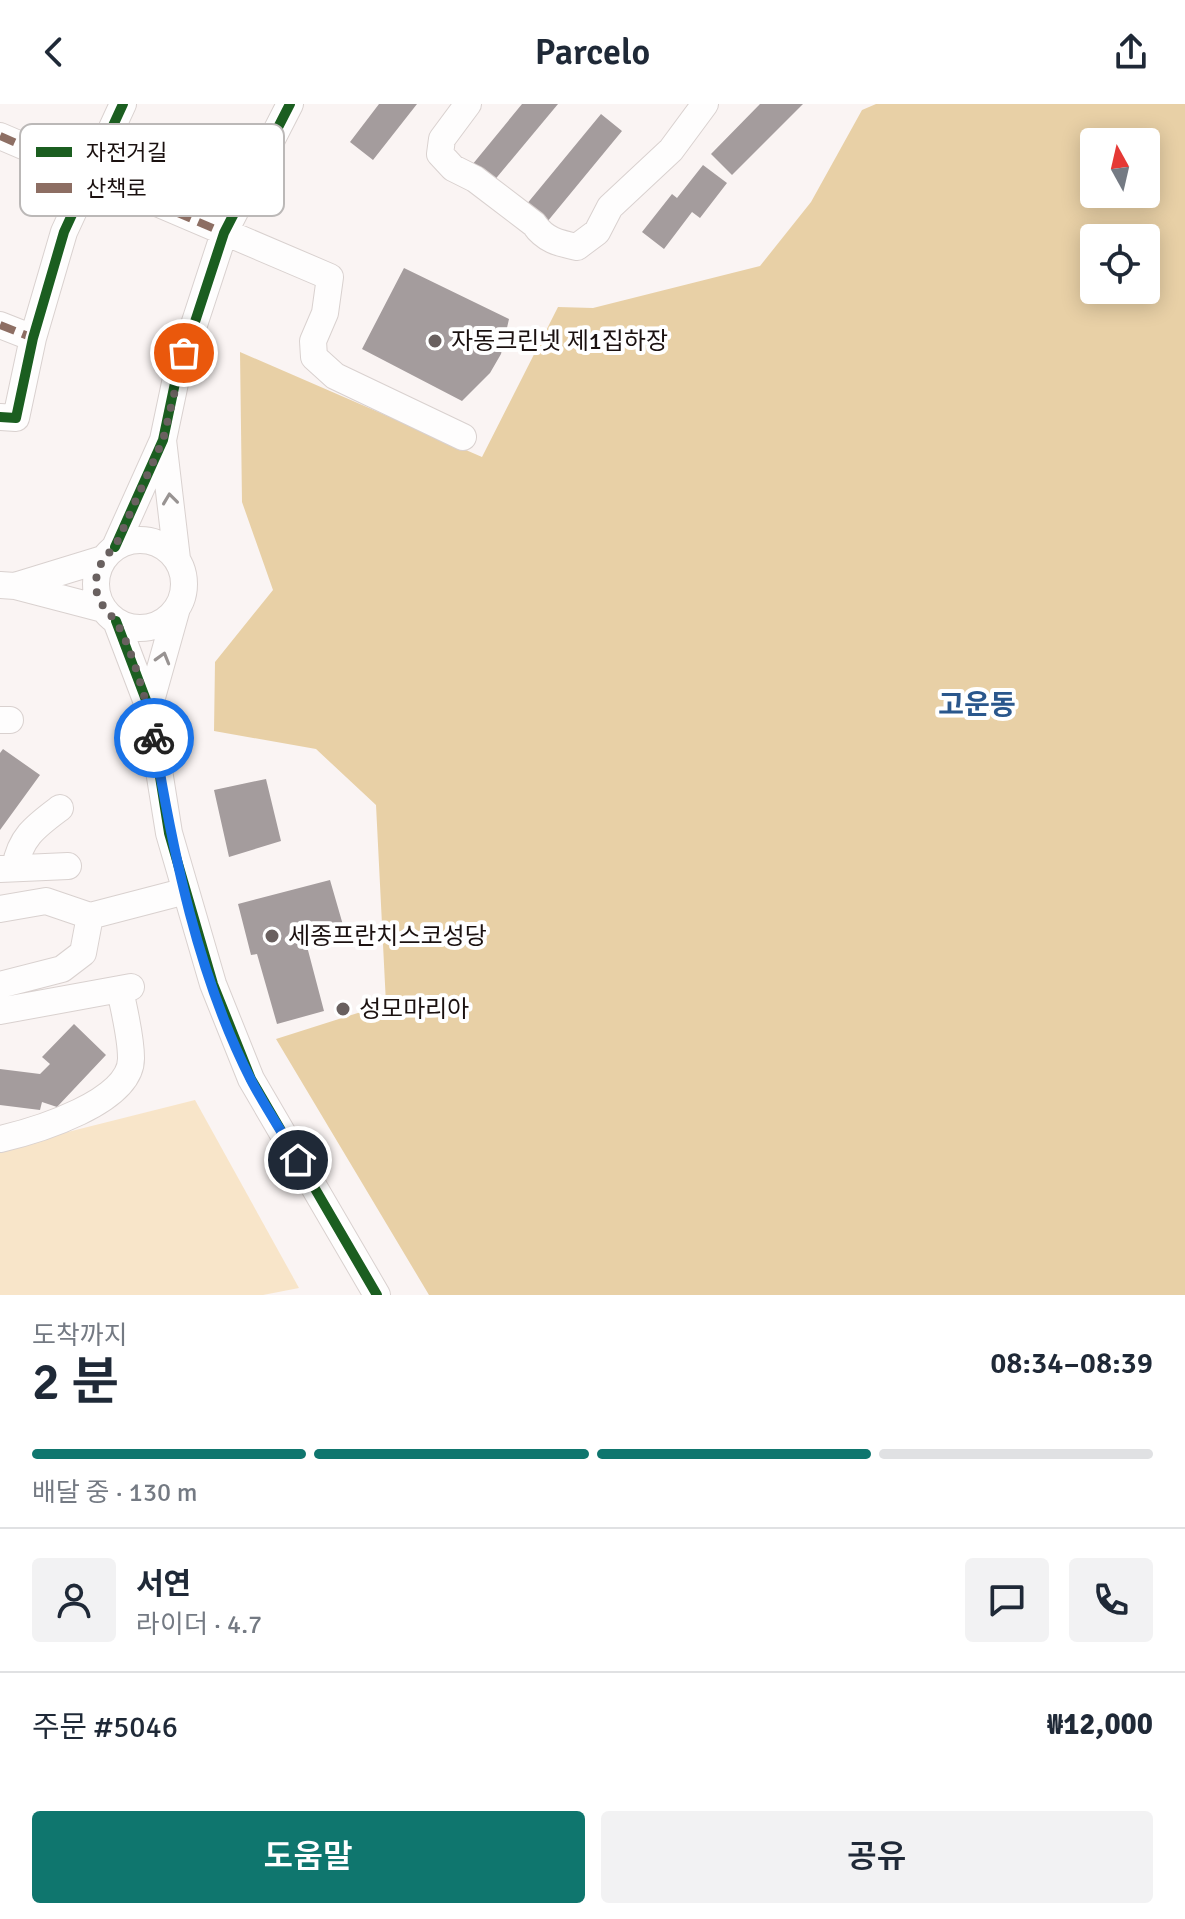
<!DOCTYPE html>
<html lang="ko">
<meta charset="utf-8">
<style>
:root{--surface:#fff;--page:#f2f2f3;--text:#1f2937;--muted:#747a83;--line:#e0e1e3;--accent:#0f766e}
body{margin:0;font-family:Signika,"Noto Sans KR",sans-serif;background:var(--page);color:var(--text);height:100vh;display:flex;flex-direction:column;font-size:30px;white-space:nowrap}
*{box-sizing:border-box;margin:0}
p{font-size:26px;color:var(--muted)}
.icon{flex:none;width:44px;height:44px;fill:none;stroke:currentColor;stroke-width:2;stroke-linecap:round;stroke-linejoin:round}
.map{position:relative;height:1191px;overflow:hidden}
.panel{display:flex;flex-direction:column;background:var(--surface);flex:1}
.panel>*{flex:none}
.needle{width:52px;rotate:352deg}
.fabs{position:absolute;left:1080px;top:24px;display:grid;gap:16px}
.fabs a{display:grid;place-items:center;width:80px;height:80px;border-radius:8px;background:var(--surface);box-shadow:0 4px 20px #0003;font-size:40px}
.pin{position:absolute;display:grid;place-items:center;width:68px;height:68px;color:#fff;margin:-34px;border:4px solid #fff;border-radius:50%;box-shadow:0 2px 8px #0007}
.courier{position:absolute;display:grid;place-items:center;width:80px;height:80px;margin:-40px;border:6px solid #1a73e8;border-radius:50%;background:#fff;color:#222;box-shadow:0 2px 10px #0007}
.overview em{font-style:normal;font-weight:600}
.overview div{display:flex;flex-direction:column-reverse}
.overview{display:flex;align-items:center;justify-content:space-between;height:136px;padding:0 32px}
h1{font-size:52px;font-weight:600;line-height:60px}
.bar{display:grid;grid-template-columns:repeat(4,1fr);gap:12px 8px;align-content:center;height:96px;padding:0 32px}
.bar i{height:10px;border-radius:6px;background:var(--line)}
.bar .active{background:var(--accent)}
.bar p{grid-column:span 4}
.line{display:flex;align-items:center;gap:20px;padding:0 32px;border-top:2px solid var(--line)}
.line div{flex:1}
.round{display:grid;place-items:center;flex:none;width:84px;height:84px;border-radius:8px;background:var(--page)}
.primary-button{display:flex;gap:16px;margin-top:auto;padding:16px 32px}
.primary-button a{flex:1;height:92px;border-radius:8px;background:var(--accent);color:#fff;font-size:32px;font-weight:600;line-height:92px;text-align:center}
.primary-button a+a{background:var(--page);color:var(--text)}
header{display:flex;justify-content:space-between;align-items:center;height:104px;padding:0 32px;background:var(--surface);font-size:36px;font-weight:600}
.map>svg:first-child{display:block}
</style>
<header><svg class="icon" aria-label="back" viewBox="0 0 24 24"><path d="M15 5l-7 7 7 7"/></svg>Parcelo<svg class="icon" aria-label="share" viewBox="0 0 24 24"><path d="M12 15V3M7 8l5-5 5 5M5 13v7h14v-7"/></svg></header>
<div class="map">
<svg width="1185" height="1191" viewBox="0 0 1185 1191">
<rect width="100%" height="100%" fill="#faf4f3"/>
<path fill="#f8e5c9" d="M195 996 299 1184 263 1191H0V1045Z"/>
<path fill="#e8d0a6" fill-rule="evenodd" d="M876 0H1185V1191H429L276 935 386 900 376 701 316 645 214 627 215 558 273 486 242 398 240 248 482 353 558 203 593 204 760 162 811 98 862 6ZM1094 38H1146V90H1094ZM1094 134H1146V186H1094Z"/>
<path fill="#a49c9d" d="M379 0H417L373 56 350 38Z
M522 0H558L493 78 472 61Z
M760 0H803L732 71 711 50Z
M601 10 622 27 547 118 526 101Z
M703 61 727 79 700 114 692 108 664 145 642 128 672 90 677 94Z
M404 164 509 215 501 250 490 269 462 297 362 245Z
M3 645 40 671 0 726V649Z
M266 675 281 737 229 753 214 686Z
M330 776 343 821 304 831 324 907 277 920 257 850 251 851 238 800Z
M74 920 106 951 57 1003 42 998 40 1006 0 1001V965L40 970 50 960 42 953Z"/>
<g fill="none" stroke-linecap="round" stroke-linejoin="round">
<g stroke="#d9d1cf" stroke-width="28">
<path id="minor" d="M468 0 442 35 440 50 453 64 475 75 534 120C545 136 558 139 577 143L597 128 610 103 671 46 705 0
M0 32 330 173 325 209 313 237 314 253 335 272 463 333
M0 221 33 234
M0 313 16 314 33 234 64 128 123 0
M163 336 177 455
M96 480a44 44 0 1 1 88 0a44 44 0 1 1-88 0Z
M115 443 163 336 175 279 224 129 290 0
M0 481 15 482 103 505
M15 482 103 455
M116 517 149 604 169 729 213 880 251 975 377 1191
M149 604 177 504
M0 616H10
M15 764C20 733 36 722 60 704
M0 765 68 762
M0 805 46 797 90 812 186 787
M0 881 62 865 83 849 90 812
M0 907 131 883
M0 1035C35 1027 132 998 131 954 131 932 124 907 120 885"/>
</g>
<use href="#minor" stroke="#fefdfd" stroke-width="26"/>
<path stroke="#8d6e63" stroke-width="8" stroke-dasharray="16 8" stroke-linecap="butt" d="M0 32 224 129
M0 221 33 234"/>
<g stroke="#fff" stroke-width="15">
<path id="cycleway" d="M0 313 16 314 33 234 64 128 123 0
M115 443 163 336 175 279 224 129 290 0
M116 517 149 604 169 729 213 880 251 975 377 1191"/>
</g>
<use href="#cycleway" stroke="#1b5e20" stroke-width="10"/>
</g>
<defs><path id="oneway-chevron" d="M-2-3.5L2.5 0L-2 3.5" fill="none" stroke-width="1.6" stroke-linecap="round" stroke-linejoin="round" transform="scale(2)"/></defs>
<g stroke="#989392">
<use href="#oneway-chevron" transform="translate(170 395) rotate(-97)"/>
<use href="#oneway-chevron" transform="translate(163 554) rotate(-74)"/>
</g>
<g fill="none" stroke-linecap="round" stroke-linejoin="round">
<path stroke="#69605f" stroke-width="8" stroke-dasharray="0 14.4" d="M154 634C150 609 130 536 115 517 106 504 96 498 96 480 96 464 104 453 115 443L163 336 184 249"/>
<path stroke="#1a73e8" stroke-width="10" d="M154 634C173 749 198 872 251 976 265 1003 283 1029 298 1056"/>
</g>
<g fill="#69605f" stroke="#fff" stroke-width="3">
<circle cx="435" cy="237" r="8"/>
<circle cx="272" cy="832" r="8"/>
<circle cx="343" cy="905" r="8"/>
</g>
<g text-anchor="middle" dominant-baseline="central" stroke-width="8" stroke-linejoin="round" paint-order="stroke">
<g font-size="24" fill="#1b1110" stroke="#fff" text-anchor="start">
<text x="451" y="237">자동크린넷 제1집하장</text>
<text x="288" y="832">세종프란치스코성당</text>
<text x="359" y="905">성모마리아</text>
</g>
<g font-size="28" font-weight="bold" fill="#2a578c" stroke="#fff">
<text x="977" y="601">고운동</text>
</g>
</g>
<rect x="20" y="20" width="264" height="92" rx="12" fill="#fff" stroke="#bbb8b7" stroke-width="2"/>
<rect x="36" y="43" width="36" height="10" fill="#1b5e20"/>
<rect x="36" y="79" width="36" height="10" fill="#8d6e63"/>
<g font-size="22" fill="#1b1110">
<text x="86" y="56">자전거길</text>
<text x="86" y="92">산책로</text>
</g>
</svg>
<div class="fabs">
<a><svg class="needle" viewBox="-14 -14 28 28"><path d="M0-13l5 13h-10z" fill="#e53935"/><path d="M0 13l5-13h-10z" fill="#747a83"/></svg></a>
<a><svg class="icon" aria-label="locate" viewBox="0 0 24 24"><circle cx="12" cy="12" r="6"/><path d="M12 2v4M12 18v4M2 12h4M18 12h4"/></svg></a>
</div>
<div class="pin" style="left:184px;top:249px;background:#ea580c"><svg class="icon" aria-label="bag" viewBox="0 0 24 24"><path d="M5 8h14l-1 12H6zM9 8a3 3 0 0 1 6 0"/></svg></div>
<div class="pin" style="left:298px;top:1056px;background:#1f2937"><svg class="icon" aria-label="home" viewBox="0 0 24 24"><path d="M3 11l9-7 9 7M6 9v11h12V9"/></svg></div>
<div class="courier" style="left:154px;top:634px"><svg class="icon" aria-label="bike" viewBox="0 0 24 24"><circle cx="6" cy="16" r="4"/><circle cx="18" cy="16" r="4"/><path d="M6 16l4-8h5l3 8M10 8l3 8H6M13 5h3"/></svg></div>
</div>
<section class="panel">
<div class="overview"><div><h1>2 분</h1><p>도착까지</p></div><em>08:34–08:39</em></div>
<div class="bar"><i class="active"></i><i class="active"></i><i class="active"></i><i></i><p>배달 중 · 130 m</p></div>
<div class="line" style="height:144px"><a class="round"><svg class="icon" aria-label="person" viewBox="0 0 24 24"><circle cx="12" cy="8" r="4"/><path d="M4 21q1-7 8-7t8 7"/></svg></a><div><b>서연</b><p>라이더 · 4.7</p></div><a class="round"><svg class="icon" aria-label="chat" viewBox="0 0 24 24"><path d="M4 5h16v11H9l-5 4z"/></svg></a><a class="round"><svg class="icon" aria-label="phone" viewBox="0 0 24 24"><path d="M5 4h4l2 5-3 2q2 4 5 5l2-3 5 2v4C11 20 4 13 5 4z"/></svg></a></div>
<div class="line" style="height:104px"><div>주문 #5046</div><b>₩12,000</b></div>
<div class="primary-button"><a>도움말</a><a>공유</a></div>
</section>
